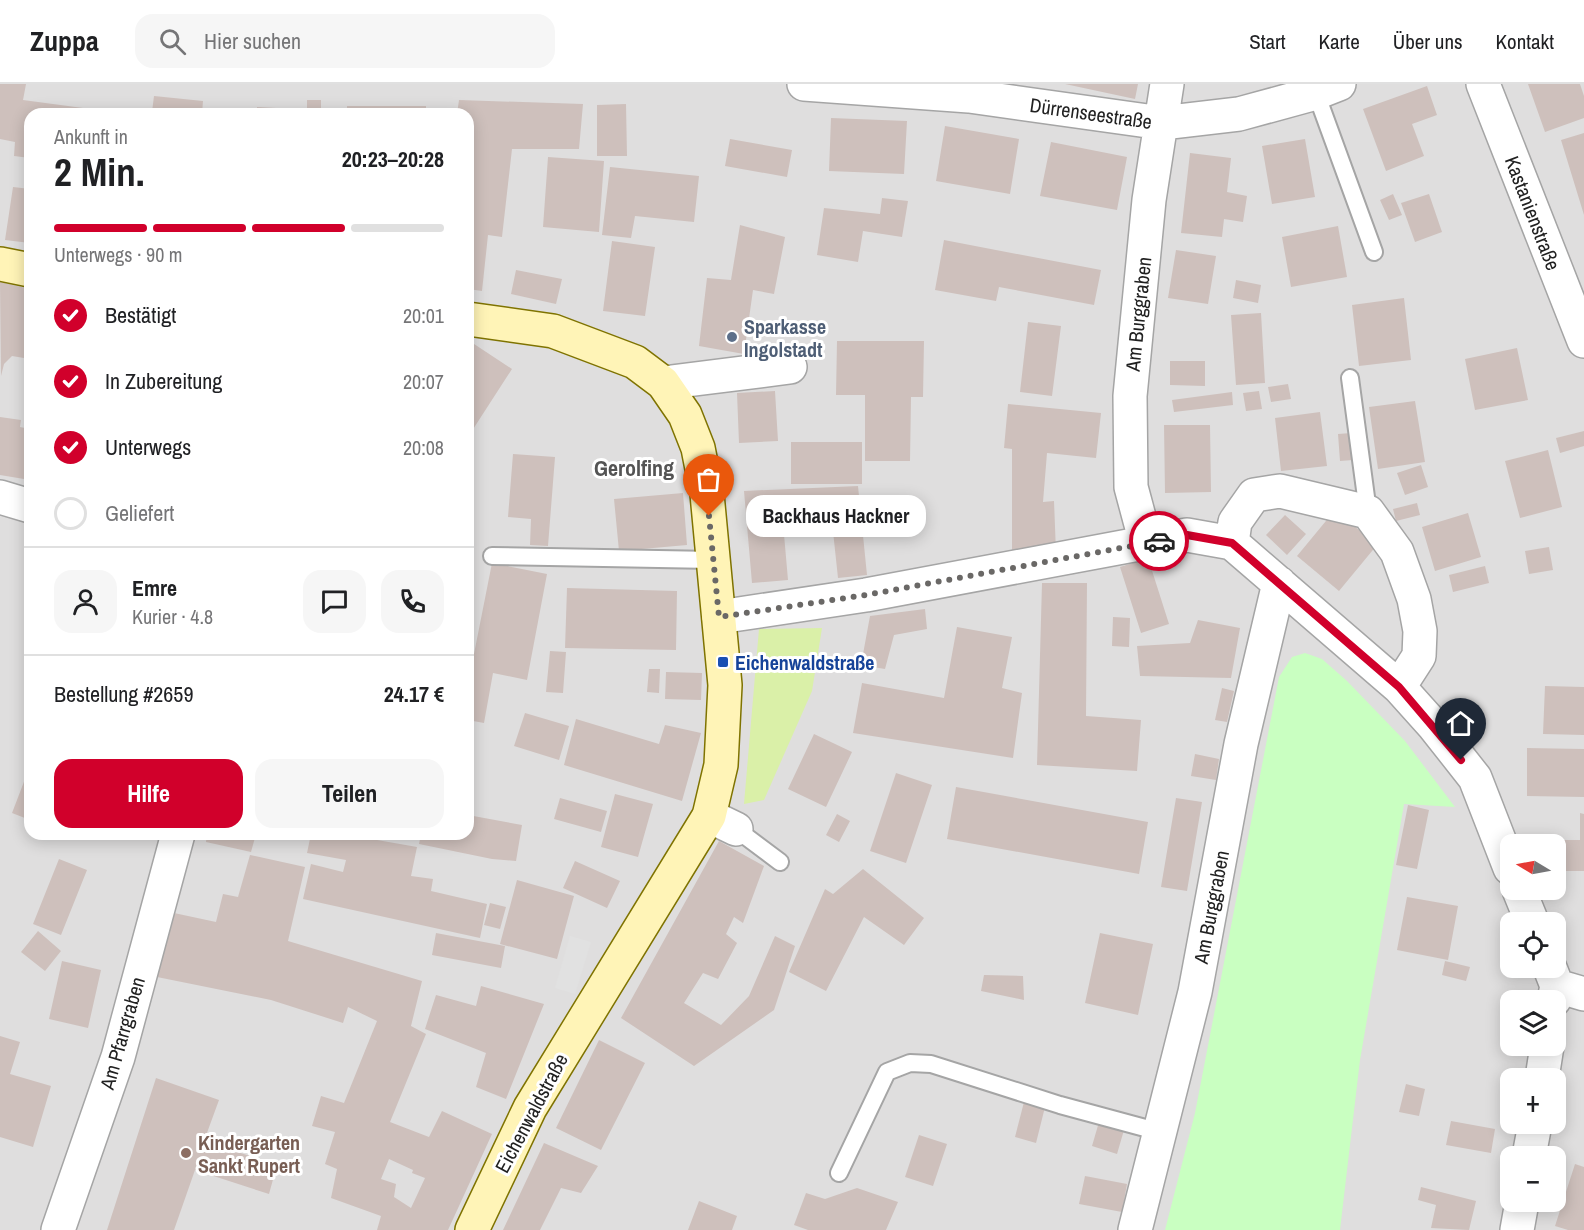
<!DOCTYPE html>
<html lang="de">
<meta charset="utf-8">
<style>
:root{--surface:#fff;--page:#f6f6f6;--text:#202124;--muted:#757577;--line:#e0e0e0;--accent:#d1002b}
body{margin:0;font-family:"Archivo Narrow",sans-serif;background:var(--page);color:var(--text);height:100vh;display:flex;flex-direction:column;font-size:22px;white-space:nowrap}
*{box-sizing:border-box;margin:0}
p{font-size:20px;color:var(--muted)}
.icon{flex:none;width:33px;height:33px;fill:none;stroke:currentColor;stroke-width:2;stroke-linecap:round;stroke-linejoin:round}
.map{position:relative;flex:1;overflow:hidden}
.details{position:absolute;left:24px;top:24px;width:450px;height:732px;display:flex;flex-direction:column;background:var(--surface);border-radius:18px;box-shadow:0 3px 15px #0003}
.details>*{flex:none}
.needle{width:39px;rotate:280deg}
.buttons{position:absolute;left:1500px;top:750px;display:grid;gap:12px}
.buttons a{display:grid;place-items:center;width:66px;height:66px;border-radius:12px;background:var(--surface);box-shadow:0 3px 15px #0003;font-size:30px}
.pin{position:absolute;display:grid;place-items:center;width:51px;height:51px;color:#fff;margin:-62px -26px;border-radius:50% 50% 50% 0;rotate:-45deg;box-shadow:0 0 6px #0007}
.pin .icon{rotate:45deg}
.courier{position:absolute;display:grid;place-items:center;width:60px;height:60px;margin:-30px;border:4px solid #d1002b;border-radius:50%;background:#fff;color:#222;box-shadow:0 2px 8px #0007}
.bubble{position:absolute;height:42px;border-radius:18px;background:var(--surface);box-shadow:0 3px 15px #0003;font-size:20px;font-weight:700;line-height:42px;text-align:center}
.summary em{font-style:normal;font-weight:700}
.summary div{display:flex;flex-direction:column-reverse}
.summary{display:flex;align-items:center;justify-content:space-between;height:102px;padding:0 30px}
h1{font-size:39px;font-weight:700;line-height:45px}
.bar{display:grid;grid-template-columns:repeat(4,1fr);gap:9px 6px;align-content:center;height:72px;padding:0 30px}
.bar i{height:8px;border-radius:4px;background:var(--line)}
.bar .current{background:var(--accent)}
.bar p{grid-column:span 4}
.line{display:flex;align-items:center;gap:15px;padding:0 30px;border-top:2px solid var(--line)}
.line div{flex:1}
.round{display:grid;place-items:center;flex:none;width:63px;height:63px;border-radius:18px;background:var(--page)}
ol{padding:0 30px;list-style:none}
li{display:flex;align-items:center;gap:18px;height:66px}
li p{margin-inline-start:auto}
li .icon{padding:6px;border-radius:50%;background:var(--accent);color:#fff;stroke-width:4}
li:last-child{color:var(--muted)}
li i{width:33px;height:33px;border:3px solid var(--line);border-radius:50%}
.cta{display:flex;gap:12px;margin-top:auto;padding:12px 30px}
.cta a{flex:1;height:69px;border-radius:18px;background:var(--accent);color:#fff;font-size:24px;font-weight:700;line-height:69px;text-align:center}
.cta a+a{background:var(--page);color:var(--text)}
header{display:flex;align-items:center;gap:36px;box-sizing:border-box;height:84px;padding:0 30px;background:var(--surface);border-bottom:2px solid var(--line)}
header strong{font-size:28px}
nav{display:flex;gap:33px;margin-inline-start:auto;font-size:21px}
.search{width:420px;height:54px;background:var(--page);display:flex;align-items:center;gap:15px;box-sizing:border-box;padding:0 21px;border-radius:18px;color:var(--muted);font-size:22px}
.map>svg:first-child{display:block}
</style>
<header>
<strong>Zuppa</strong>
<div class="search"><svg class="icon" aria-label="search" viewBox="0 0 24 24"><circle cx="10" cy="10" r="6"/><path d="M15 15l6 6"/></svg>Hier suchen</div>
<nav><a>Start</a><a>Karte</a><a>Über uns</a><a>Kontakt</a></nav>
</header>
<div class="map">
<svg width="1584" height="1146" viewBox="0 0 1584 1146">
<rect width="100%" height="100%" fill="#f2ece7"/>
<path fill="#dfdede" fill-rule="evenodd" d="M0 0H1584V1146H0ZM30 30H468V750H30ZM1510 760H1556V806H1510ZM1510 838H1556V884H1510ZM1510 916H1556V962H1510ZM1510 994H1556V1040H1510ZM1510 1072H1556V1118H1510Z"/>
<path fill="#daf0a8" d="M822 544 812 607 764 716 744 720 759 545Z"/>
<path fill="#c9ffc1" d="M1305 569 1322 575 1347 597 1405 657 1455 723 1404 720 1360 976 1340 1146H1165L1195 1029 1279 593 1292 573Z"/>
<path fill="#e1e1e1" d="M570 852 591 858 575 910 555 904Z"/>
<path fill="#cec0bc" fill-rule="evenodd" d="M0 0H26L23 16 98 26 97 30H30V74L14 72 15 58 0 55Z
M1065 0H1138L1135 15Z
M1528 0H1580L1584 12V34L1545 48Z
M1427 2 1437 31 1412 40 1424 72 1386 87 1363 25Z
M154 12 203 17 202 30H129L130 26 152 28Z
M307 16H321V30H307Z
M459 16 583 20 579 65H512L502 153 488 151 482 207 468 205V30H457Z
M626 20 627 72H597V21Z
M347 22H426V30H347Z
M257 23 295 25V30H257Z
M831 34 907 37 904 90 829 87Z
M945 42 1019 55 1010 110 936 97Z
M1584 49V131L1561 56Z
M730 55 792 66 787 93 725 82Z
M1305 55 1315 113 1272 120 1262 62Z
M1051 58 1127 73 1117 126 1040 112Z
M1190 69 1231 74 1227 108 1247 112 1243 138 1224 135 1222 153 1181 149Z
M548 73 604 77 599 148 543 143Z
M610 83 699 92 694 138 635 132 631 154 602 151Z
M13 103 30 105V159L5 156Z
M1393 110 1402 131 1389 136 1380 116Z
M1429 110 1442 148 1415 158 1401 119Z
M882 114 908 117 902 153 863 147 858 178 817 171 824 124 880 130Z
M740 141 785 153 774 210 753 206 744 270 699 262 707 194 731 196Z
M1338 142 1347 193 1291 203 1282 153Z
M944 156 1101 186 1094 221 999 203 996 217 935 206Z
M612 157 655 163 645 232 603 227Z
M1176 166 1216 172 1208 220 1168 214Z
M516 186 562 195 556 220 511 210Z
M1236 196 1261 201 1258 219 1233 214Z
M0 198 30 205V275L12 272 4 280 1 292Z
M1404 214 1411 276 1359 282 1352 221Z
M1261 229 1265 299 1236 301 1231 231Z
M1028 238 1061 242 1052 312 1020 308Z
M468 256 512 285 468 353Z
M837 257H924L923 313H911L910 377H865V311H836Z
M1517 264 1528 316 1475 326 1465 275Z
M1170 277H1205V302L1170 301Z
M1288 300 1291 315 1271 318 1268 303Z
M775 307 778 357 739 359 737 309Z
M1259 307 1262 325 1246 327 1243 309Z
M1232 308 1233 321 1174 328 1172 316Z
M1415 317 1425 378 1378 385 1369 323Z
M1008 320 1101 329 1096 374 1047 369 1043 418 1054 417 1056 468 1012 469V365L1004 364Z
M1320 328 1327 382 1281 387 1275 334Z
M0 333 21 336 20 343 30 345V396L0 391Z
M1164 341H1210L1211 408 1165 409Z
M1584 347V362L1560 369 1556 354Z
M1351 349 1353 376 1340 377 1338 350Z
M791 358H862V400H791Z
M1548 366 1562 423 1520 434 1505 377Z
M513 370 555 373 548 462 530 461 531 435 508 433Z
M1421 381 1428 403 1405 411 1397 389Z
M858 402 867 491 838 494 832 438 783 439 788 496 752 499 744 407Z
M683 409 687 461 619 467 614 415Z
M1417 419 1420 431 1396 437 1393 425Z
M1335 426 1377 461 1339 507 1297 472Z
M1468 429 1481 473 1435 487 1422 443Z
M1285 431 1306 450 1287 471 1266 451Z
M1549 463 1553 486 1529 490 1525 467Z
M1148 474 1169 540 1141 549 1120 483Z
M492 479 547 490 527 596 493 589 484 639 468 636V580H472Z
M1485 482 1489 499 1453 508 1449 491Z
M1042 499H1087L1086 632 1141 636 1137 687 1037 681Z
M567 504 677 507 676 566 565 564Z
M925 525 927 545 894 551 885 585 861 581 870 532Z
M1113 533 1130 534 1129 563 1112 562Z
M1198 536 1240 544 1231 594 1140 592 1137 562 1190 559Z
M957 543 1012 553 1002 604 1022 609 1013 674 853 649 862 599 944 614Z
M550 567 566 568 563 609 546 608Z
M649 585H660L659 609 647 608Z
M666 588 702 589 701 616 665 615Z
M1545 602 1584 603V651L1543 650Z
M1222 604 1234 607 1227 638 1215 636Z
M525 629 569 642 559 676 514 662Z
M576 635 659 660 665 641 701 649 682 717 564 681Z
M814 650 852 668 826 723 788 705Z
M1527 664 1584 665V713L1527 712Z
M1195 670 1219 675 1216 696 1191 692Z
M30 682V736L12 729Z
M896 689 932 701 906 779 870 767Z
M956 703 1148 738 1139 790 947 755Z
M615 710 653 720 638 773 601 763Z
M560 714 607 727 601 748 554 735Z
M1176 714 1202 718 1187 807 1161 803Z
M1408 721 1429 726 1417 785 1396 781Z
M1580 729 1584 730V787H1556L1555 756H1580Z
M837 730 850 737 839 758 826 751Z
M468 731 522 741 516 777 492 775 419 760 421 750H468Z
M207 750H256L251 768 206 758Z
M311 750H343L417 763 411 792 433 795 431 807 487 820 480 854 303 815 311 780 343 788 346 776 307 769Z
M719 757 764 782 743 839 734 833 726 850 737 859 718 895 703 889 684 919 721 941 749 912 775 852 795 862 774 926 694 982 621 934Z
M250 771 305 783 288 857 422 897 411 942 426 950 390 1038 429 1053 442 1027 492 1050 448 1146H377L381 1132 331 1114 337 1085 325 1080 335 1048 312 1042 321 1012 344 1019 377 937 348 923 343 939 271 916 157 893 174 829 216 838 223 810 238 813ZM389 1075 413 1086 412 1089 425 1094 411 1124 394 1113 396 1100 381 1095Z
M59 775 87 786 61 851 33 840Z
M575 777 620 797 607 824 563 804Z
M863 785 924 834 904 861 864 833 826 907 789 888 825 805 833 810Z
M517 796 574 812 557 875 500 860Z
M1407 813 1458 822 1448 876 1397 866Z
M490 819 506 823 500 845 484 841Z
M38 847 61 867 45 887 21 868Z
M436 849 505 862 501 884 432 871Z
M1100 849 1153 860 1138 931 1085 919Z
M62 877 101 886 88 944 49 935Z
M1445 877 1470 883 1466 897 1442 891Z
M984 891 1023 892 1024 916 981 907Z
M481 902 544 920 506 1015 476 1003 486 969 425 945 436 911 476 922Z
M0 952 20 958 10 990 51 1002 33 1063 0 1053Z
M599 956 645 979 601 1066 556 1044Z
M156 994 219 1016 204 1057 277 1081 269 1110 195 1086 174 1146H107Z
M1406 1000 1425 1005 1419 1032 1399 1028Z
M1024 1018 1045 1023 1036 1059 1015 1053Z
M1451 1037 1495 1045 1491 1069 1446 1061Z
M1099 1038 1124 1046 1117 1070 1092 1062Z
M919 1051 947 1060 933 1102 905 1093Z
M544 1059 598 1082 581 1109 561 1104 540 1146H503Z
M1575 1080 1584 1083V1146H1568L1555 1142Z
M1085 1092 1127 1100 1122 1128 1079 1120Z
M1421 1103 1476 1117 1469 1146 1431 1144 1436 1121 1418 1116Z
M857 1104 898 1118 886 1146H808L794 1141 806 1109 825 1115Z
M699 1117 737 1132 732 1146H688Z"/>
<g fill="none" stroke-linecap="round" stroke-linejoin="round">
<g stroke="#a5a5a5" stroke-width="20">
<path id="lane" d="M1316 9 1374 168
M1350 294 1368 428
M492 472 713 476
M736 745 780 778
M839 1089 887 988 910 979 931 980 1060 1021 1160 1048"/>
</g>
<g stroke="#a5a5a5" stroke-width="36">
<path id="street" d="M804 0 969 12 1162 39 1239 30 1316 9 1339 0
M1483 0 1584 257
M663 299 790 283
M0 413 30 422
M1146 459 1131 403 1130 312 1149 116 1167 0
M1232 459 1235 438 1254 411 1280 407 1368 428 1397 468 1414 515 1420 547 1419 572 1399 603
M719 533 866 511 1187 451 1232 459 1399 603 1434 642 1475 694 1510 784
M709 732 736 745
M1519 806 1532 838
M1550 884 1557 902 1554 916
M1557 902 1584 910
M1542 994 1547 962
M1529 1072 1535 1040
M58 1146 118 973 178 750
M1135 1146 1195 908 1241 660 1279 499
M1517 1146 1522 1118"/>
</g>
<g stroke="#7f7300" stroke-width="36">
<path id="secondary" d="M0 180 30 186
M468 235 553 247 635 278 663 299 685 331 698 364 707 410 725 601 721 681 709 732 530 1024 472 1146"/>
</g>
<use href="#lane" stroke="#fff" stroke-width="16"/>
<use href="#street" stroke="#fff" stroke-width="33"/>
<use href="#secondary" stroke="#fff4b7" stroke-width="33"/>
</g>
<g fill="none" stroke-linecap="round" stroke-linejoin="round">
<path stroke="#6a6866" stroke-width="6" stroke-dasharray="0 10.8" d="M709 432 719 533 866 511 1159 457"/>
<path stroke="#d1002b" stroke-width="8" d="M1159 457 1187 451 1232 459 1399 603 1461 676"/>
</g>
<circle fill="#5c6f8a" stroke="#fff" stroke-width="2" cx="732" cy="253" r="6"/>
<rect fill="#1a4fb4" stroke="#fff" stroke-width="2" x="717" y="572" width="12" height="12" rx="3"/>
<circle fill="#8d6e63" stroke="#fff" stroke-width="2" cx="186" cy="1069" r="6"/>
<g text-anchor="middle" dominant-baseline="central" stroke-width="6" stroke-linejoin="round" paint-order="stroke">
<g font-size="20" fill="#212121" stroke="#fff">
<text transform="translate(1091 29) rotate(8)">Dürrenseestraße</text>
<text transform="translate(1533 129) rotate(69)">Kastanienstraße</text>
<text transform="translate(1138 230) rotate(-84)">Am Burggraben</text>
<text transform="translate(1211 823) rotate(-79)">Am Burggraben</text>
<text transform="translate(122 949) rotate(-74)">Am Pfarrgraben</text>
<text transform="translate(531 1029) rotate(-62)">Eichenwaldstraße</text>
</g>
<g font-size="20" font-weight="bold" fill="#4e5e75" stroke="#fff" text-anchor="start">
<text x="744" y="242">Sparkasse<tspan x="744" dy="23">Ingolstadt</tspan></text>
</g>
<g font-size="20" font-weight="bold" fill="#164399" stroke="#fff" text-anchor="start">
<text x="735" y="578">Eichenwaldstraße</text>
</g>
<g font-size="20" font-weight="bold" fill="#785e54" stroke="#fff" text-anchor="start">
<text x="198" y="1058">Kindergarten<tspan x="198" dy="23">Sankt Rupert</tspan></text>
</g>
<g font-size="22" font-weight="bold" fill="#545454" stroke="#fff">
<text x="634" y="384">Gerolfing</text>
</g>
</g>
</svg>
<div class="buttons">
<a><svg class="needle" viewBox="-14 -14 28 28"><path d="M0-13l5 13h-10z" fill="#e53935"/><path d="M0 13l5-13h-10z" fill="#757577"/></svg></a>
<a><svg class="icon" aria-label="locate" viewBox="0 0 24 24"><circle cx="12" cy="12" r="6"/><path d="M12 2v4M12 18v4M2 12h4M18 12h4"/></svg></a>
<a><svg class="icon" aria-label="layers" viewBox="0 0 24 24"><path d="M12 4l9 5-9 5-9-5zM3 14l9 5 9-5"/></svg></a>
<a>+</a>
<a>−</a>
</div>
<div class="pin" style="left:709px;top:432px;background:#ea580c"><svg class="icon" aria-label="bag" viewBox="0 0 24 24"><path d="M5 8h14l-1 12H6zM9 8a3 3 0 0 1 6 0"/></svg></div>
<div class="pin" style="left:1461px;top:676px;background:#1f2937"><svg class="icon" aria-label="home" viewBox="0 0 24 24"><path d="M3 11l9-7 9 7M6 9v11h12V9"/></svg></div>
<div class="courier" style="left:1159px;top:457px"><svg class="icon" aria-label="car" viewBox="0 0 24 24"><path d="M5 17H2v-5l4-1 3-4h7l3 4 3 1v5h-3M9 17h6M6 11h13"/><circle cx="7" cy="17" r="2"/><circle cx="17" cy="17" r="2"/></svg></div>
<div class="bubble" style="left:746px;top:411px;width:180px">Backhaus Hackner</div>
<section class="details">
<div class="summary"><div><h1>2 Min.</h1><p>Ankunft in</p></div><em>20:23–20:28</em></div>
<div class="bar"><i class="current"></i><i class="current"></i><i class="current"></i><i></i><p>Unterwegs · 90 m</p></div>
<ol>
<li><svg class="icon" aria-label="check" viewBox="0 0 24 24"><path d="M5 12l5 5 9-10"/></svg>Bestätigt<p>20:01</p></li>
<li><svg class="icon" aria-label="check" viewBox="0 0 24 24"><path d="M5 12l5 5 9-10"/></svg>In Zubereitung<p>20:07</p></li>
<li><svg class="icon" aria-label="check" viewBox="0 0 24 24"><path d="M5 12l5 5 9-10"/></svg>Unterwegs<p>20:08</p></li>
<li><i></i>Geliefert</li>
</ol>
<div class="line" style="height:108px"><a class="round"><svg class="icon" aria-label="person" viewBox="0 0 24 24"><circle cx="12" cy="8" r="4"/><path d="M4 21q1-7 8-7t8 7"/></svg></a><div><b>Emre</b><p>Kurier · 4.8</p></div><a class="round"><svg class="icon" aria-label="chat" viewBox="0 0 24 24"><path d="M4 5h16v11H9l-5 4z"/></svg></a><a class="round"><svg class="icon" aria-label="phone" viewBox="0 0 24 24"><path d="M5 4h4l2 5-3 2q2 4 5 5l2-3 5 2v4C11 20 4 13 5 4z"/></svg></a></div>
<div class="line" style="height:78px"><div>Bestellung #2659</div><b>24.17 €</b></div>
<div class="cta"><a>Hilfe</a><a>Teilen</a></div>
</section>
</div>
